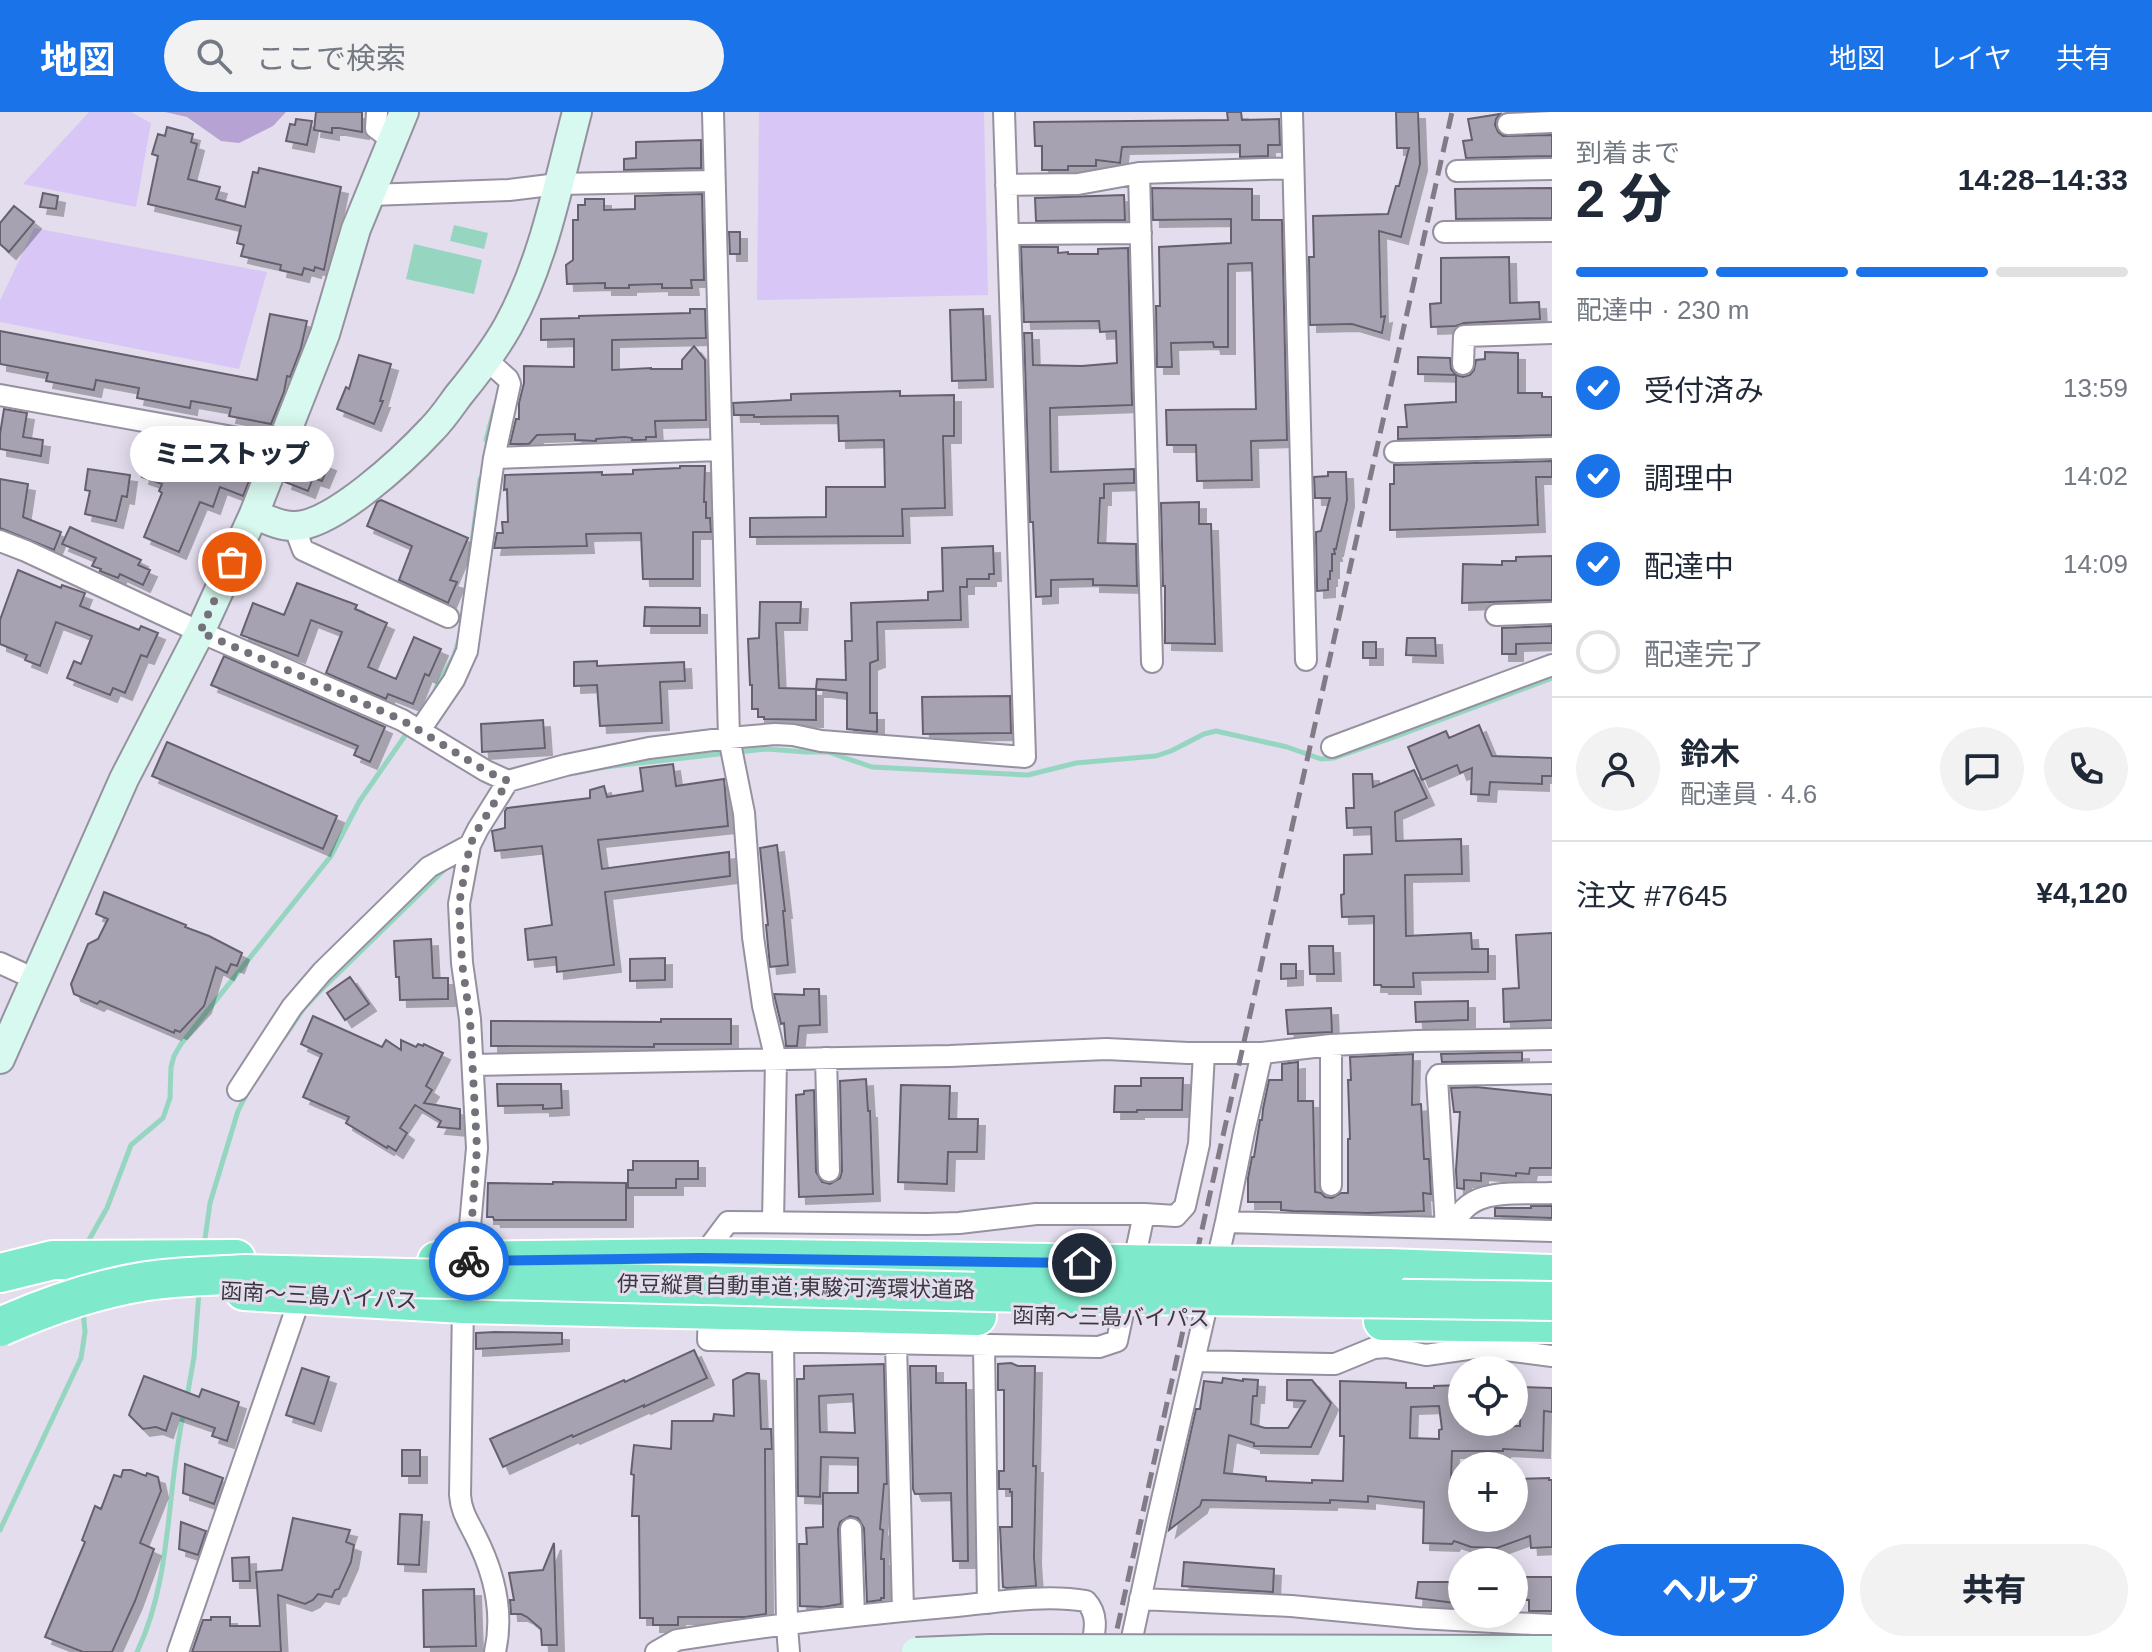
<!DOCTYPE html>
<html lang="ja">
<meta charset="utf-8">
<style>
:root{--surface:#fff;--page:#f2f2f3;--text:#1f2937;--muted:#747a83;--line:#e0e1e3;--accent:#1a73e8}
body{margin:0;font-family:Arial,"Noto Sans JP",sans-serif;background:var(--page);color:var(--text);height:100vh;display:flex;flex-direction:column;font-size:30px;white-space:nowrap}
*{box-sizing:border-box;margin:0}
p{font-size:26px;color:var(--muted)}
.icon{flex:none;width:44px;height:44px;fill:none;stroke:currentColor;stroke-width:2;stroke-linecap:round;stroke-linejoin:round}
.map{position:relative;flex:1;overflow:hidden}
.details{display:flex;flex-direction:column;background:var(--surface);width:600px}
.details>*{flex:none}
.tools{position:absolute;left:1448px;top:1244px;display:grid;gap:16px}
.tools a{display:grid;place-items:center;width:80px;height:80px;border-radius:50%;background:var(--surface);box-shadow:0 4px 20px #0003;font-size:40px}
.pin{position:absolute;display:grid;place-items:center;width:68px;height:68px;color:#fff;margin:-34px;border:4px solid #fff;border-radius:50%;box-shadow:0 2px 8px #0007}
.courier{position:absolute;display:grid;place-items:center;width:80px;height:80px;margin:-40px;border:6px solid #1a73e8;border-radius:50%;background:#fff;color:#222;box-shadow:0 2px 10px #0007}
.bubble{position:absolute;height:56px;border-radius:28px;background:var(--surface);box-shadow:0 4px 20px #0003;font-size:26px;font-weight:800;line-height:56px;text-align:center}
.overview em{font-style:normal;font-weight:800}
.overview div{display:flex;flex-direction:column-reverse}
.overview{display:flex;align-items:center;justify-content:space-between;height:136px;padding:0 24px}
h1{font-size:52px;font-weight:800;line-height:60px}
.bar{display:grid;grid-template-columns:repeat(4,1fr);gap:12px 8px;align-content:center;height:96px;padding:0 24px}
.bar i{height:10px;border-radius:6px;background:var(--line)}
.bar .current{background:var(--accent)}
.bar p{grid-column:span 4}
.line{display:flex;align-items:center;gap:20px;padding:0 24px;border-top:2px solid var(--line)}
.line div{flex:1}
.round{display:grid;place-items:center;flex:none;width:84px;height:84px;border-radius:42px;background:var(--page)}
ol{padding:0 24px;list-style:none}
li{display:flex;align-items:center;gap:24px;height:88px}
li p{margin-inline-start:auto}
li .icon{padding:8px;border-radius:50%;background:var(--accent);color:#fff;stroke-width:4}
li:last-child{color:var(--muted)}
li i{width:44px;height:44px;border:4px solid var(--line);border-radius:50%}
.button{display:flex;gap:16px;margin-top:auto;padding:16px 24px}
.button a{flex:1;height:92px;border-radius:48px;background:var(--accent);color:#fff;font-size:32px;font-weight:800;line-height:92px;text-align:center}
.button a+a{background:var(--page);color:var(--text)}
header{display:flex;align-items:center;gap:48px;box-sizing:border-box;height:112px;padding:0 40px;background:var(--accent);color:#fff}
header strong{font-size:38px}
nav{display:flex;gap:44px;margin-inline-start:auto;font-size:28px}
.search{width:560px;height:72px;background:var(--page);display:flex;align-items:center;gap:20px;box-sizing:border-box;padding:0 28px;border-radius:44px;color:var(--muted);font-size:30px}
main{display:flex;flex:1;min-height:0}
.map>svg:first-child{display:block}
</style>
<header>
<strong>地図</strong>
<div class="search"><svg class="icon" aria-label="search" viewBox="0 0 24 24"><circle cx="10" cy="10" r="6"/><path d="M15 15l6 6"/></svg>ここで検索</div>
<nav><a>地図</a><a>レイヤ</a><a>共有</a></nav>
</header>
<main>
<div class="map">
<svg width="1552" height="1540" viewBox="0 0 1552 1540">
<defs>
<filter id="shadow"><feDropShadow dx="7" dy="7" stdDeviation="0" flood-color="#0004"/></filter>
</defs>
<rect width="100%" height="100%" fill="#e3dded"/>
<path fill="#d8c7f6" d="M89 0H131L151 11 136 95 23 72Z
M759 0H984L988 183 757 188Z
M34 116 267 160 239 257 0 210V189Z"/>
<path fill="#b6a3d4" d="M165 0H286L273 14 239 31 221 29 187 5Z"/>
<path fill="#96d6c1" d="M454 113 488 121 484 137 450 129Z
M414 132 482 148 474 182 406 167Z"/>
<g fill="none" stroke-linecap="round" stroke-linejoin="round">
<path stroke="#96d6c1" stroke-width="5" d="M486 328 495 294
M469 454 480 367
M436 576 454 544 460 524
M737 640 767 637 806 640H828L872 655 1028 663 1076 651 1156 644 1171 639 1204 622 1216 619 1287 635 1321 647 1334 646 1389 627 1552 566
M575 661 605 655 727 641
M285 924 304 896 319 880 446 756
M86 1133 107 1096 131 1033 163 1006 170 986 171 955 174 944 181 932 331 744 359 690 409 618
M204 1134 210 1091 238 999 248 979
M187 1285 194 1245 199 1180
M0 1418 81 1246 85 1220 83 1198
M137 1540C173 1465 166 1378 184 1299"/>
</g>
<path fill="#a7a2b1" stroke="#66616e" stroke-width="2" fill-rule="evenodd" filter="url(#shadow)" d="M316 0H362V20L339 16H332V21L314 18Z
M1227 0H1241L1242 8 1279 7 1280 33H1268V44L1240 45V33L1122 35 1120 51 1096 48V54H1068V58H1042V34H1035L1034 10 1228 8Z
M1396 0H1418L1420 52 1401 125 1379 119 1381 205 1385 204 1382 221 1352 212 1310 213 1309 145H1314L1313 104 1388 102 1396 74H1399L1409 36H1397Z
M1500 2 1496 7 1495 13 1498 20 1503 24 1552 23V44L1466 46 1463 29 1472 28 1468 7Z
M296 7 312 9 307 33 286 29 290 12 295 13Z
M167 15 193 22 191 30 197 32 188 67 220 75 216 87 245 95 253 60 258 61 259 56 341 75 324 158 315 155 314 159 304 156 302 163 280 158 281 153 241 144 244 133 237 131 241 114 148 92 158 44 152 42 158 22 165 24Z
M701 28V56L624 58V47L636 46V30Z
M1152 76 1252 77V108H1282L1287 328 1251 329 1252 368 1197 369 1196 333H1167L1166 298 1256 297 1252 151 1228 152V235H1214L1213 230 1171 231 1172 255H1157L1156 194H1160L1159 135 1231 131V107L1153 108Z
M1552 76V106L1456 107 1455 77Z
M43 81 58 84 56 97 40 95Z
M702 82 704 168H691L692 176H662V172L629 173V176H605V171L567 172 566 153 573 148V108H578V93H585V87H604V98L635 97V84Z
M1124 83 1125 108 1036 109 1035 86Z
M14 94 34 110 9 140 0 132V111Z
M729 120H740V142H730Z
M1021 135H1058V141L1068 140V142H1098V137L1128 136 1132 293 1050 296 1051 360 1134 357V371L1104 372V386H1100L1098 431 1136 432 1137 474 1093 473V467L1051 468V484L1036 485 1033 410H1030L1024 221H1032L1033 253 1082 254 1117 251 1116 219 1100 220 1099 209 1024 210Z
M1509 145 1510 191 1539 190 1540 207 1464 211 1456 214 1431 215 1430 192 1441 191V146Z
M690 197H705L706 226 612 228V258L651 256V257H682V248L694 234 705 248 706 308 655 309 656 325H646V328H632V326L625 325 596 327V329L575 328V322L537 323 529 332H510L516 307H519V291L524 271V254L574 255V227L541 228V207L579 206V204L690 201Z
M983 197 986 268 952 269 950 198Z
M270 202 307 209 301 236 290 265 287 264 284 280 271 312 229 304 231 296 191 289 190 296 137 286 139 276 96 268 94 278 46 269 48 261 0 252V219L257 268Z
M1485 240 1518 241V281H1542V285H1552V323L1398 327V315H1407L1405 293 1456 290V263L1463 265 1470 263 1474 258 1476 248 1485 247Z
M359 243 391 252 380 289H383L374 312 337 297 346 275 349 277Z
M1418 245 1450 246 1451 257 1456 263 1418 262Z
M900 279V284L954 283V324H943L945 396 902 397 903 424 750 425V406L826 405V375H885L884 328 839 329 838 304 754 305V303H734L733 291 791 288V282Z
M4 297 27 301 23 325 43 328 41 344 0 337V322Z
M185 331 208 340 211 334 259 344 243 384 220 375 213 395 200 390 179 440 144 425 162 381 159 379 162 372 142 365 152 334 180 344Z
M300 333 314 339 311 345 329 352 322 369 313 366 308 379 285 370Z
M1552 349V365H1536L1538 413 1390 418V372H1394V353Z
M680 354H705L704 390H706V406H710L711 420H693V467H643L641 421 586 422 587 434 494 436 497 421H503L502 410H508L507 377 504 378 505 363 602 360V363L633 362V358L680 356Z
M88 357 130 363 127 385 122 384 116 409 85 402 90 379 85 378Z
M1328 360H1346L1347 388 1336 437H1334L1335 442H1332V459H1330V467H1328V478L1317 479 1316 420 1321 419 1330 386H1315L1314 365 1328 364Z
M0 367 28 372 23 405 61 420 54 438 0 416Z
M381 388 468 426 450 468 457 470 448 491 399 468 412 434 367 414 377 390Z
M1199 390V412H1211L1215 532 1165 531V474H1163L1161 391Z
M70 415 141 448 138 453 150 458 143 473 120 462 118 466 100 459 101 457 92 454 96 446 62 432Z
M993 434 994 462H989V467H967V475H960L961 508 877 510 878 548 870 551V601H877V620L847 617V581L816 577 817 567 846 568 845 529H852L851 491 928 488V480L943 479 942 436Z
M1552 444V488L1462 491 1463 452 1502 453V449H1516V445Z
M18 458 61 476 62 473 85 481 80 494 139 518 141 514 158 521 147 545 141 543 125 581 113 576 110 583 67 566 74 549 81 552 92 524 56 510 40 554 25 548 27 543 0 532V508Z
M297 471 357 493 355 497 387 511 368 555 396 567 414 525 441 537 429 564 425 562 413 592 388 582 386 587 326 561 342 520 311 508 298 544 241 523 253 491 284 503Z
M760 490H801L800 511H776L779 576 816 577V608L764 607V605H758V597H752V573H750L748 527 759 526Z
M645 495 700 496V514H644Z
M1552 514V531L1516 532V542H1502V516Z
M1407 526H1435L1436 544 1406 543Z
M1363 530H1376V546H1363Z
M224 544 385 615 370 650 354 643 358 634 211 573Z
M597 549V554L684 550 685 569 660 570 662 611 600 614 597 573 574 574V550Z
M1010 584 1011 621 923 622 922 585Z
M543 608 545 636 482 640 481 612Z
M1479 613 1492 644 1552 646V664H1542V672L1490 670 1489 683 1471 682 1472 656 1460 661 1457 653 1422 668 1408 635 1446 619 1449 626Z
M167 630 337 704 323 737 152 664Z
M673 652 676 674 724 667 728 714 598 728 602 757 729 740 730 764 605 780 614 853 557 860 556 845 528 848 525 817 552 813 542 734 495 739 492 719 505 716V699L507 696 590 686V678L604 674 607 685 643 679 640 656Z
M1414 658 1427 686 1395 700 1396 729 1461 727 1462 762 1405 763 1406 824 1471 821 1472 837H1488V860L1413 861 1414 875H1382L1381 873H1374V804L1342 805 1341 783 1344 782V743L1372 742 1371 715 1347 716 1346 696H1354L1353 662H1372L1373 675Z
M777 733 785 799H783L788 853 770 855 766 813H768L760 736Z
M104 780 186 813 185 815 209 824 242 841 237 854 231 852 227 861 216 855 204 894 180 920 175 918 174 921 100 889 97 892 74 882 71 872 88 832 98 827 108 807 96 802Z
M1552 821V908L1504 910 1503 877 1519 876 1516 823Z
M431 827 433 866H448V887L400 888 399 865H396L394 829Z
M1309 834H1333L1334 862H1310Z
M665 846V868L630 869V847Z
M1281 852H1296V866L1281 867Z
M350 865 369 892 345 908 327 881Z
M804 877H819L820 913 799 914 797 934H786L784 911 781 912 774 882 804 883Z
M1468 889V908L1416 910 1415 890Z
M1331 896 1332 920 1288 922 1286 898Z
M313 904 382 935 386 928 401 938V928L416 935 418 932 423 934 424 932 443 941 426 974 432 978 424 991 460 997V1017L438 1015 441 1009 415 993 400 1016 407 1021 396 1039 388 1034 387 1036 346 1011 349 1005 303 985 322 942 301 932Z
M661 907H731V932H654V935L491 934V909L661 910Z
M1522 940V949L1442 950 1441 942Z
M1413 942 1412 993 1421 992 1424 1047H1429L1431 1082 1423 1081 1424 1099 1367 1101 1293 1099 1281 1098V1090H1248V1066L1252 1045H1254L1260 1008H1262L1263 997 1269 968H1282V952L1298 950V989H1313L1315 1080 1321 1081 1325 1085 1332 1086 1341 1081H1348V1027H1350L1348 968H1351L1350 945Z
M1141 966H1183L1182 998H1137V1000H1114L1115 974H1141Z
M866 967 868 999H870L873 1082 799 1085 796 983 804 982V979L814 978 816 1060 822 1070 830 1072 840 1066 842 1059 840 969Z
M497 972H561L562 996 543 997V993L498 994Z
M901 973 950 974 949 1007H978L977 1040H948L947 1072 898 1070Z
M1476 975 1552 983V1056H1530L1529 1062 1516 1061V1064L1481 1061V1069L1464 1068V1077L1457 1076 1456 1058 1460 1000H1454L1451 976Z
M633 1049H698V1067H676V1076H628V1058H633Z
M553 1070 626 1071V1108H494L493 1105H487L488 1071 553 1072Z
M1531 1094H1552V1106L1495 1104V1096H1531Z
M495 1220 562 1221V1232L476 1237V1221Z
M694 1238 707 1266 644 1295V1293L573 1325 572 1323 503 1355 490 1327 624 1268 625 1270Z
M1011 1251 1018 1254H1035L1033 1354H1036L1034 1445 1036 1474 1007 1476 1003 1475 1000 1415H1012V1380H1010V1377H999V1359H1004V1278H998V1252Z
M884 1252 887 1372H884L880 1417 883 1418 881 1447H884V1486H881V1488L867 1490 864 1416 858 1406 850 1404 840 1410 838 1417 841 1492 823 1495 800 1494 799 1432H807L806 1416 823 1415V1381H858V1346L821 1345 820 1385 798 1384 797 1267H804V1254ZM853 1282 855 1321 820 1320 819 1284Z
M910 1254H936V1271H966L968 1449H953L951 1381 915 1382 913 1377Z
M302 1256 329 1265 314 1312 286 1303Z
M747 1261 759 1262 761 1317H771L772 1337H765L766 1502 745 1505H678V1513H653V1506H640L639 1404H632L634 1363 631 1362 634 1333 671 1337 672 1309H713L714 1302 734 1304 733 1268Z
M144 1264 199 1285 202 1277 239 1290 227 1329 212 1324 215 1316 172 1301 166 1319 156 1315 143 1317 129 1303Z
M1223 1266 1243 1269V1267L1258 1268 1257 1284H1253L1251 1312 1265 1316H1288L1305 1289 1287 1288V1268H1312L1331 1291 1311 1335 1254 1334V1331L1229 1323 1224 1361 1266 1365V1369L1312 1371V1368L1343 1369 1344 1324H1340V1269L1406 1271V1276H1434V1274L1462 1273V1310H1488V1313L1520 1314 1521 1275 1552 1276V1300L1544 1299 1543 1339 1503 1337V1339H1452L1451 1369H1462V1406H1514V1367L1549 1366V1368H1552V1435L1531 1436 1530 1424 1497 1436 1471 1435 1454 1429 1452 1432 1423 1431 1424 1390 1368 1384V1390L1330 1388V1391L1202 1388 1200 1394 1169 1418 1196 1297H1200L1204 1269 1222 1271ZM1439 1294 1442 1317 1439 1318V1327L1410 1326 1411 1295Z
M402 1338H420V1364H402Z
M185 1352 223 1366 214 1392 183 1381Z
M123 1358H131L146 1364 147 1361 158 1365 161 1379 140 1431 154 1437 135 1489 112 1540H83L45 1525 85 1430 82 1428 95 1394 101 1397 114 1363 121 1365Z
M400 1402 422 1403 419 1453 398 1452Z
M293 1406 350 1418 346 1430 354 1433 351 1450 339 1477 335 1478 332 1485 318 1482 313 1488 305 1492 278 1483 281 1540H192L203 1508H211V1505H230V1514H260L256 1460 282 1458Z
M181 1410 206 1419 198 1443 179 1437Z
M554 1431 557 1533H542L541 1517 527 1505 521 1502H511L510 1488H514L509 1461 543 1458Z
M249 1445 250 1469H233L232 1446Z
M1184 1450 1274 1457 1273 1480 1182 1474Z
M1526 1465H1552V1499H1529V1488H1526Z
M1418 1470H1462V1492L1416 1486Z
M474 1477 476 1534 424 1535 423 1478Z"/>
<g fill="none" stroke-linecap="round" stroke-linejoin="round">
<g stroke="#96919f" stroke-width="24">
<path id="street" d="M377 0 376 16 392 28
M713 0 729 626 744 701 753 825 763 894 776 948 773 1110
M1292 0 1306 548
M1508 12 1552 10
M1457 59 1552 57
M1139 61 1152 550
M1006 73 1078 72 1139 61 1293 56
M370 83 509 78 558 72 714 69
M1444 120 1552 119
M1008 122 1141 121
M1463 252 1464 224 1552 221
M0 283 282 334
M1395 340 1552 336
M494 346 720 338
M294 414 303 438 448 505
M0 429 26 439 200 520 402 608 486 659 508 669 566 653 649 636 729 626 775 622 793 623 821 629 1025 645 1004 0
M1496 503 1552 501
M420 618 454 568 467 539 494 346 510 272 508 267 487 248
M1332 635 1552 553
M0 851 35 867
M826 946 829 1059
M473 953 950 944 1106 937 1188 941H1262L1331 933 1417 929 1552 927
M238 978 292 895 322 860 429 755 470 733
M1331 1073V933
M1144 1102 1176 1104 1185 1094 1199 1032 1204 941
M1226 1110 1552 1119
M1446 1116 1437 966 1439 963 1552 961
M1454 1116C1465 1073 1518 1083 1552 1081
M701 1146 728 1110 927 1112 959 1111 1036 1102H1144L1117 1229 1099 1235 708 1228 709 1197
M783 1230 787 1514 789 1540
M896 1232 903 1498
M984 1234 988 1491
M1194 1249 1329 1252H1335L1374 1236 1387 1235 1426 1243 1482 1235 1552 1244
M851 1417 854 1504
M1140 1487 1291 1494 1418 1506 1552 1513
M178 1540 301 1183
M495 1540C504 1500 494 1460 475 1423 468 1409 461 1399 460 1383L463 1192 477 1036 470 907 462 851 459 792 470 733 478 717 508 669
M656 1540 677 1528C770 1513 864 1502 957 1494 997 1490 1046 1482 1086 1489 1100 1504 1094 1522 1091 1540
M1129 1540 1158 1405 1226 1110 1244 1020 1262 941"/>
</g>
<g stroke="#96919f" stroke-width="32">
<path id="secondary" d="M254 402C266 407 281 415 295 414 334 413 405 346 432 317 442 307 450 295 458 284 476 262 494 239 508 214 544 149 558 72 577 0
M0 947 124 667 200 520 254 402 325 222 356 117 404 0"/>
</g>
<g stroke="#fff" stroke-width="42">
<path id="highway" d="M437 1149 701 1146 991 1150
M1387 1156 1552 1162
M0 1161 53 1148 236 1147
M244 1179 463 1192 977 1204
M1383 1209 1552 1211"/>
</g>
<use href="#street" stroke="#fff" stroke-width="20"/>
<use href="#secondary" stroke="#d8f9ef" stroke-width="28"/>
<use href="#highway" stroke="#7eeacb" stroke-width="38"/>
<path stroke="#807b86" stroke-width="5" stroke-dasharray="16 8" stroke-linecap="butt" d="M1112 1540 1182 1223 1199 1131 1452 0"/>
<g stroke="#96919f" stroke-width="32" stroke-linecap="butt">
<path id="secondary-bridge" d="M916 1540 989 1537 1552 1538"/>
</g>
<g stroke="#fff" stroke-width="42" stroke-linecap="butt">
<path id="highway-bridge" d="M991 1150 1387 1156
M0 1215C47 1194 95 1177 147 1169 179 1164 213 1164 245 1162L1072 1182 1552 1189"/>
</g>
<use href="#secondary-bridge" stroke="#d8f9ef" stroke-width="28"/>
<use href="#highway-bridge" stroke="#7eeacb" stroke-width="38"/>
</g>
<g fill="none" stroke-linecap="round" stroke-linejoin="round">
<path stroke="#75717b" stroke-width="8" stroke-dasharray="0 14.4" d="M232 450 200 520 402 608 486 659 508 669 478 717 470 733 459 792 462 851 470 907 477 1036 469 1149"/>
<path stroke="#1a73e8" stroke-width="10" d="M469 1149 701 1146 1082 1151"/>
</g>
<g text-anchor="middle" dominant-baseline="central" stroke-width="6" stroke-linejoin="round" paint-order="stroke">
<g font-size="22" fill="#3a373e" stroke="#e3dded">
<text transform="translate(796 1175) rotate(1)">伊豆縦貫自動車道;東駿河湾環状道路</text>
<text transform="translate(319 1184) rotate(3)">函南～三島バイパス</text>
<text transform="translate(1111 1205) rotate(1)">函南～三島バイパス</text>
</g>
</g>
</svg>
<div class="tools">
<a><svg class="icon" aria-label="locate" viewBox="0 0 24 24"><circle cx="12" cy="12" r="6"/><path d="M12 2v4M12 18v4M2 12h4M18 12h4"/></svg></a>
<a>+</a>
<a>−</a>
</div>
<div class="pin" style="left:232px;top:450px;background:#ea580c"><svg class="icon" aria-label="bag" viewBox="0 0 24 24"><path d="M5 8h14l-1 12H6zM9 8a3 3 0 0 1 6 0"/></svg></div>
<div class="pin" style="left:1082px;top:1151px;background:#1f2937"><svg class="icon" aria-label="home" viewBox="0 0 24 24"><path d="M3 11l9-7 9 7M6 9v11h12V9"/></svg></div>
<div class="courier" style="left:469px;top:1149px"><svg class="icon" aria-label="bike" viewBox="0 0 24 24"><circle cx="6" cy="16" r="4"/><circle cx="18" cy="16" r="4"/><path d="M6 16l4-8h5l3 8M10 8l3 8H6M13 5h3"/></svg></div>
<div class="bubble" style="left:130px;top:314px;width:204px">ミニストップ</div>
</div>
<section class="details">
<div class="overview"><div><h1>2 分</h1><p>到着まで</p></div><em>14:28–14:33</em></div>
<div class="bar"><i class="current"></i><i class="current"></i><i class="current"></i><i></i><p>配達中 · 230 m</p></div>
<ol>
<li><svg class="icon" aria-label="check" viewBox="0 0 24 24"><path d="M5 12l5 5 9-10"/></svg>受付済み<p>13:59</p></li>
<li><svg class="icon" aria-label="check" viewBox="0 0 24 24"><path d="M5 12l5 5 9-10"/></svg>調理中<p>14:02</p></li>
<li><svg class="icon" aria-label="check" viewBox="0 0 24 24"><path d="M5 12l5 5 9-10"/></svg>配達中<p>14:09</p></li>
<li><i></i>配達完了</li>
</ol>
<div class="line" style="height:144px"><a class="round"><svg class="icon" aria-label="person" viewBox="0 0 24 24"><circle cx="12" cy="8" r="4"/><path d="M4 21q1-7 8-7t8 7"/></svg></a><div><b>鈴木</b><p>配達員 · 4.6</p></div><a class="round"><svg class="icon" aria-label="chat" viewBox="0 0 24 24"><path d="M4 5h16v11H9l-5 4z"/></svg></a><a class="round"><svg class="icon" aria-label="phone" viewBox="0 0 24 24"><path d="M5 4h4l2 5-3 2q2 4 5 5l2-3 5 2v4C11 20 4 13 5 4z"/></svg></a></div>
<div class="line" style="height:104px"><div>注文 #7645</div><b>¥4,120</b></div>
<div class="button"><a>ヘルプ</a><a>共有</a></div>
</section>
</main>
